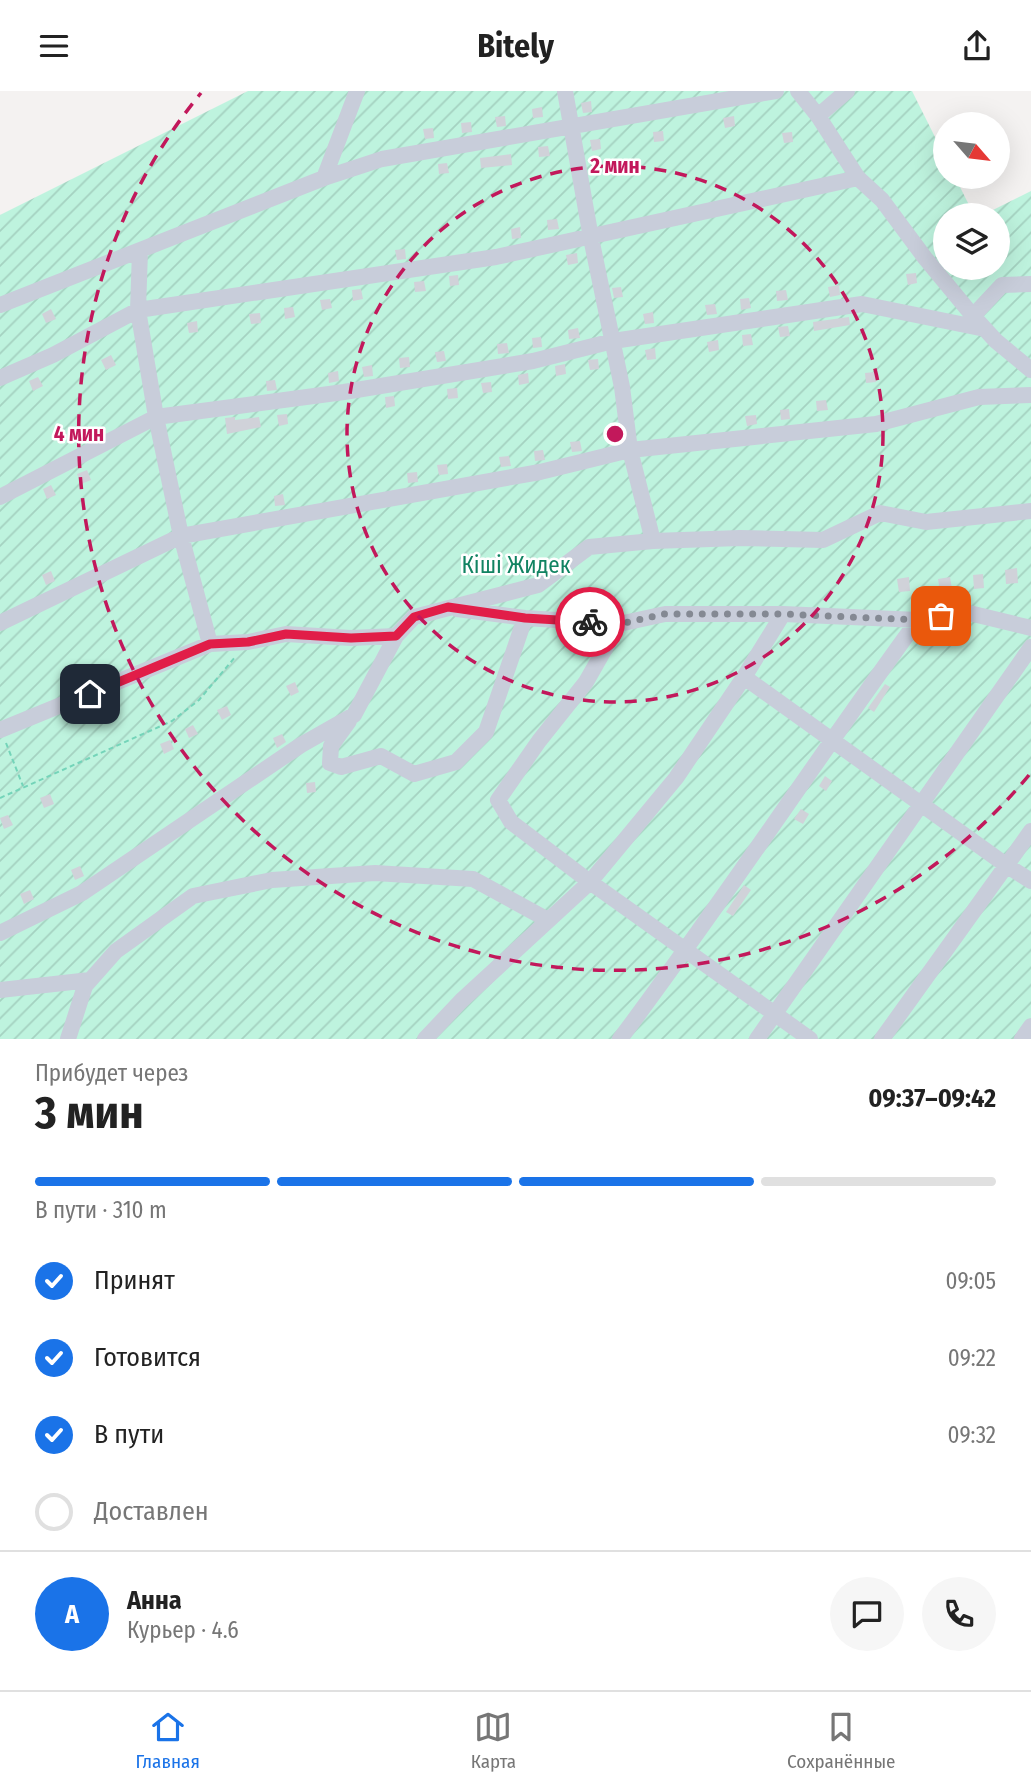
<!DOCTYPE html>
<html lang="ru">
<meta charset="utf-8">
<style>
:root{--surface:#fff;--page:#f6f6f6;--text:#222;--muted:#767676;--line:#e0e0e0;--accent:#1a73e8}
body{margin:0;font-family:"Fira Sans Condensed",sans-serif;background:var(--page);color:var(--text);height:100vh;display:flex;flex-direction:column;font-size:26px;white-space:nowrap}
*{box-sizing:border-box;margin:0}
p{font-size:23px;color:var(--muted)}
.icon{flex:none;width:38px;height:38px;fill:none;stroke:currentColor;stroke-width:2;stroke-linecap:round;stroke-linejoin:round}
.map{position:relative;height:948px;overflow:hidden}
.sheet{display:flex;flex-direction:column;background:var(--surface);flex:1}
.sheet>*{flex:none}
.needle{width:46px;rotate:118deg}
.tools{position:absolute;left:933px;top:21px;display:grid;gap:14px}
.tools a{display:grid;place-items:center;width:77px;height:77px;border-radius:50%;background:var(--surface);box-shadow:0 7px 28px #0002;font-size:35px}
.pin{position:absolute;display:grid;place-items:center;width:60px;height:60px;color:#fff;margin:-30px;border-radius:14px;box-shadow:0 4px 10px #0006}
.courier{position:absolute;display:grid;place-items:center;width:70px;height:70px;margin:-35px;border:5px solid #e11d48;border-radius:50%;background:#fff;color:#222;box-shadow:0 2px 9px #0007}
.head em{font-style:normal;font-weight:700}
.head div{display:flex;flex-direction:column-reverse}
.head{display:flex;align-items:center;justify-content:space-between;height:119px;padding:0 35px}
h1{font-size:46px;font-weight:700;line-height:52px}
.bar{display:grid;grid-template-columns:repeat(4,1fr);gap:10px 7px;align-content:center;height:84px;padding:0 35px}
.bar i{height:9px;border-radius:5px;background:var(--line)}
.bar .on{background:var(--accent)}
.bar p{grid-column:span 4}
.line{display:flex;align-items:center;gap:18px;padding:0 35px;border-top:2px solid var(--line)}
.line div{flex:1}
.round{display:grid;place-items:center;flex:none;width:74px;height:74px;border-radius:37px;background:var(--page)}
ol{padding:0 35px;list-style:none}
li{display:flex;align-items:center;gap:21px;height:77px}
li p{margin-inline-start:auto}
li .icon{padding:7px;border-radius:50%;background:var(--accent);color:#fff;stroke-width:4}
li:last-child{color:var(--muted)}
li i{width:38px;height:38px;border:4px solid var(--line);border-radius:50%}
header{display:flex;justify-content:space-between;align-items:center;height:91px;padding:0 35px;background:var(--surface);font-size:32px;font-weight:700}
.menu{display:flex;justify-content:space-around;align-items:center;height:98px;border-top:2px solid var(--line);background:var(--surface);font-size:19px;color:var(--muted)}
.menu a{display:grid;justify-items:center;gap:4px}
.menu .on{color:var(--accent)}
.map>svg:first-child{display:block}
</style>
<header><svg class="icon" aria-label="menu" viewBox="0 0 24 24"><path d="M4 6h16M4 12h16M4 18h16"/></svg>Bitely<svg class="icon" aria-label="share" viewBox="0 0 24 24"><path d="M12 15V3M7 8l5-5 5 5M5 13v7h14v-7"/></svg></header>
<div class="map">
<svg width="1031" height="948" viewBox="0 0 1031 948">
<defs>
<pattern id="garden-furrows" width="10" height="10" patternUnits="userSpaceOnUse" patternTransform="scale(1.75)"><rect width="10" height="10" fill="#bef3de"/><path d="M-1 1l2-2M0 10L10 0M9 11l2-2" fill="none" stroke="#a5d2c1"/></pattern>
</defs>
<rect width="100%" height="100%" fill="#f4f2f1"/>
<path fill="url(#garden-furrows)" d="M248 0H912L945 66V86H955L974 124H945V177H998V124H983L1031 100V948H0V124Z"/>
<path fill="#d0d2d9" d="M591 10 592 21 583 22 581 12Z
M542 16 543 26 533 27 532 18Z
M505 25 506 35 497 36 495 26Z
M734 25 735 35 725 37 723 27Z
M471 31 472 41 462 42 461 32Z
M433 37 434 47 425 48 423 38Z
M663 40 664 50 654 51 653 41Z
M792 41 793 51 784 52 782 42Z
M600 48 601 58 592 60 590 49Z
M548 55 550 65 539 66 538 56Z
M511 63 512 74 481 77 480 67Z
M447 72 449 82 439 83 438 73Z
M557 128 559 138 548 139 547 129Z
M520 136 521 147 512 148 511 138Z
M405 158 406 168 397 169 395 159Z
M577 162 578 172 568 174 566 164Z
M916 182 917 192 908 194 906 183Z
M458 184 459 194 450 195 449 185Z
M424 190 426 200 415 201 414 191Z
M839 194 840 204 830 206 828 196Z
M621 196 623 206 614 207 612 197Z
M361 198 363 208 353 210 352 199Z
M786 199 788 209 777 210 776 200Z
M749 207 751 217 741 219 740 208Z
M330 208 332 217 322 219 320 209Z
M715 213 717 223 707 224 705 214Z
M293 216 295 226 285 228 284 217Z
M51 218 56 228 46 232 42 223Z
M653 221 654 232 645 233 643 223Z
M260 222 261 232 251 233 249 223Z
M849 226 850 234 814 240 813 231Z
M197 230 198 241 189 242 187 232Z
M788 235 790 245 780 246 778 236Z
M578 237 580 247 569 248 568 239Z
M751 243 753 254 743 255 742 244Z
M541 246 542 256 533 257 532 247Z
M718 249 719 259 709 261 707 251Z
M507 252 509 262 498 263 497 253Z
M655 257 656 268 647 269 645 259Z
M444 260 446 270 437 271 435 261Z
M111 264 116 274 106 279 101 269Z
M409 266 410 276 400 277 399 267Z
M598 268 599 278 590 279 588 269Z
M565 273 566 283 556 285 555 275Z
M372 274 373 285 364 286 362 276Z
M338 280 339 290 329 292 328 282Z
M875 281 876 291 866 292 865 282Z
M528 282 529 292 519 294 518 284Z
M38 286 43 295 33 300 29 290Z
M275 289 277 299 267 300 266 290Z
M491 291 492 301 483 302 481 292Z
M457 297 458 307 448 308 447 298Z
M394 305 395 315 386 317 385 306Z
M826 309 828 319 817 320 816 310Z
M789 318 790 328 781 329 780 319Z
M287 323 288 333 279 335 277 324Z
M756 324 757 333 747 335 745 325Z
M235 326V329L259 326 261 336 227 343 225 327Z
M580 350 582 360 572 361 570 351Z
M543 359 545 369 535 370 534 360Z
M509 365 511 375 501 376 499 366Z
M447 373 448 383 439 384 437 374Z
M87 379 91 389 81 393 77 383Z
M417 381 418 391 408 392 407 382Z
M51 394 56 404 47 408 43 398Z
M283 403 285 414 275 415 274 405Z
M1017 477 1018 492 1006 493 1005 479Z
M51 480 55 490 46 494 42 484Z
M983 483 984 497 974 498 973 484Z
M909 486 910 500 899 501 897 488Z
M950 486 952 498 940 500 938 488Z
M295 591 299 601 291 605 286 595Z
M885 593 890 596 874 621 868 617Z
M227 615 231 624 222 629 217 619Z
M193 634 198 643 189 647 185 638Z
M282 643 286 651 277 657 273 647Z
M170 649 174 658 164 663 160 653Z
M825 685 832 690 826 700 819 695Z
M315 691 316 701 307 702 306 692Z
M50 703 54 713 44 717 40 707Z
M801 718 809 723 803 733 794 728Z
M8 724 13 734 4 738 0 727Z
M80 775 84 785 75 789 71 779Z
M744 794 751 799 733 825 726 821Z
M30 799 34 808 24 813 20 803Z"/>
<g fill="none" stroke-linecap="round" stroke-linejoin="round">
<path stroke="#74d4b9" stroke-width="2" stroke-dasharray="5 3.5" stroke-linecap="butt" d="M6 652 23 695
M0 707 172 630 199 609 236 565"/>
<path stroke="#c8cdda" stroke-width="16" d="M565 0 591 147 622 296 630 359 653 450
M798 0 818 25 858 87 882 109 925 167 973 225 996 250 1031 279
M818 25 847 0
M324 87 357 0
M140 160 138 219 156 326 181 445 210 553
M0 214 324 87 382 68 776 0
M973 225 1002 194 1031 193
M0 287 53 264 138 219 496 166 858 87
M0 406 156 326 344 301 533 270 613 250 862 213 985 238
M457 518 525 527 619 533 665 523H783L918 529 965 521 1031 537
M0 532 181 445 540 381 630 359 876 333 979 306 1031 304
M619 533 586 591 539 650 498 709 511 731 590 791 810 948
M744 586 1006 774 1031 790
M349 630 331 655 330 672 341 676 381 665 414 683 456 671 486 641 525 527
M0 639 210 553 248 551 286 543 351 547 396 545
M0 842 82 802 301 654 354 624 396 545 414 526 538 494 589 456 653 450 740 447 823 449 880 422 926 431 1031 420
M0 899 90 889
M68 948 85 895 116 860 193 805 272 789 375 782 473 788 548 829
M425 948 461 910 590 791 676 687 744 586 783 523
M620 948C723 811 817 667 918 529
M757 948 1031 556
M882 948 1031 740
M1022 948 1031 935"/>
</g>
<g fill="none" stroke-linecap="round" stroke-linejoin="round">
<path stroke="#848993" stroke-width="7" stroke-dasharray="0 12.6" d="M590 531 619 533 665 523H783L918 529 941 525"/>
<path stroke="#e11d48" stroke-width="9" d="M90 603 210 553 248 551 286 543 351 547 396 545 414 526 448 516 525 527 590 531"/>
</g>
<g fill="none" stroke="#c2185b" stroke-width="3.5" stroke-dasharray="12 9">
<circle cx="615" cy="343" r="268"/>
<path d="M1029 684A536 536 0 1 1 201 2"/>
</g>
<g text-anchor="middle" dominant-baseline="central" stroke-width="5" stroke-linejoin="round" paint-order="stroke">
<g font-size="23" fill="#118362" stroke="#fff">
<text x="516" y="474">Кіші Жидек</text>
</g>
</g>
<circle cx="615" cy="343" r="10" fill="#c2185b" stroke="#fff" stroke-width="3.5"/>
<g font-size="21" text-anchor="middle" font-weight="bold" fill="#c2185b" stroke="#fff" stroke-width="5" stroke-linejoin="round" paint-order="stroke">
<text x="615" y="82">2 мин</text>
<text x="79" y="350">4 мин</text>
</g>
</svg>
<div class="tools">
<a><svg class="needle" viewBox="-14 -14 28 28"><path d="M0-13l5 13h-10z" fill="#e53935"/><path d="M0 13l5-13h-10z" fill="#767676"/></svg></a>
<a><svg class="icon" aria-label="layers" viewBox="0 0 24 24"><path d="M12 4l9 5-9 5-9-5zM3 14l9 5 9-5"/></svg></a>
</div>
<div class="pin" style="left:941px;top:525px;background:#ea580c"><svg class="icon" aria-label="bag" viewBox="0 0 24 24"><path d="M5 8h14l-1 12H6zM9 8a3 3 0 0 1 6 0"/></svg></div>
<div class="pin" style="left:90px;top:603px;background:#1f2937"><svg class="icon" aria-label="home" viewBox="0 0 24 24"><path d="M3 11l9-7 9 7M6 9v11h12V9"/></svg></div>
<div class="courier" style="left:590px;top:531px"><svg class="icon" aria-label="bike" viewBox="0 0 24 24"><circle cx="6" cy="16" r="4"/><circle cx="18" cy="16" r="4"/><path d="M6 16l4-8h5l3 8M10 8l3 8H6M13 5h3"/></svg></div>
</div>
<section class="sheet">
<div class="head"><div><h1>3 мин</h1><p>Прибудет через</p></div><em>09:37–09:42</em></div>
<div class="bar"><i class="on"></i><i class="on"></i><i class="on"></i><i></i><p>В пути · 310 m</p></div>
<ol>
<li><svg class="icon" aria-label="check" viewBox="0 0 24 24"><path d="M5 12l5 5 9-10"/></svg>Принят<p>09:05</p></li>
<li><svg class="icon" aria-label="check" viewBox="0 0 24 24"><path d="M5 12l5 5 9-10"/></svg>Готовится<p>09:22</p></li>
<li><svg class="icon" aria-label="check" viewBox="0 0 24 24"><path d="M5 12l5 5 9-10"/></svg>В пути<p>09:32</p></li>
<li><i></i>Доставлен</li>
</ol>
<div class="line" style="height:126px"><b class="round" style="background:var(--accent);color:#fff">А</b><div><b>Анна</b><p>Курьер · 4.6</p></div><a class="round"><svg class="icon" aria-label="chat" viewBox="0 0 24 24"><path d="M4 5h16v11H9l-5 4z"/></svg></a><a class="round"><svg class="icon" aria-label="phone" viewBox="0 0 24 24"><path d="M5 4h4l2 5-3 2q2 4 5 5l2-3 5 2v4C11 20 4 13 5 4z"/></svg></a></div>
</section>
<nav class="menu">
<a class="on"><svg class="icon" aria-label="home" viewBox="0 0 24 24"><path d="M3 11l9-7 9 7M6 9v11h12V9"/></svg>Главная</a>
<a><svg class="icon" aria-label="map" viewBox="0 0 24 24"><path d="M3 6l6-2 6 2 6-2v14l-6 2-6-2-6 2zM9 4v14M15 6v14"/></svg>Карта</a>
<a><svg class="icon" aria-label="saved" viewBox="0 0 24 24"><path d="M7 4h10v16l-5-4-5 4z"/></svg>Сохранённые</a>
</nav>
